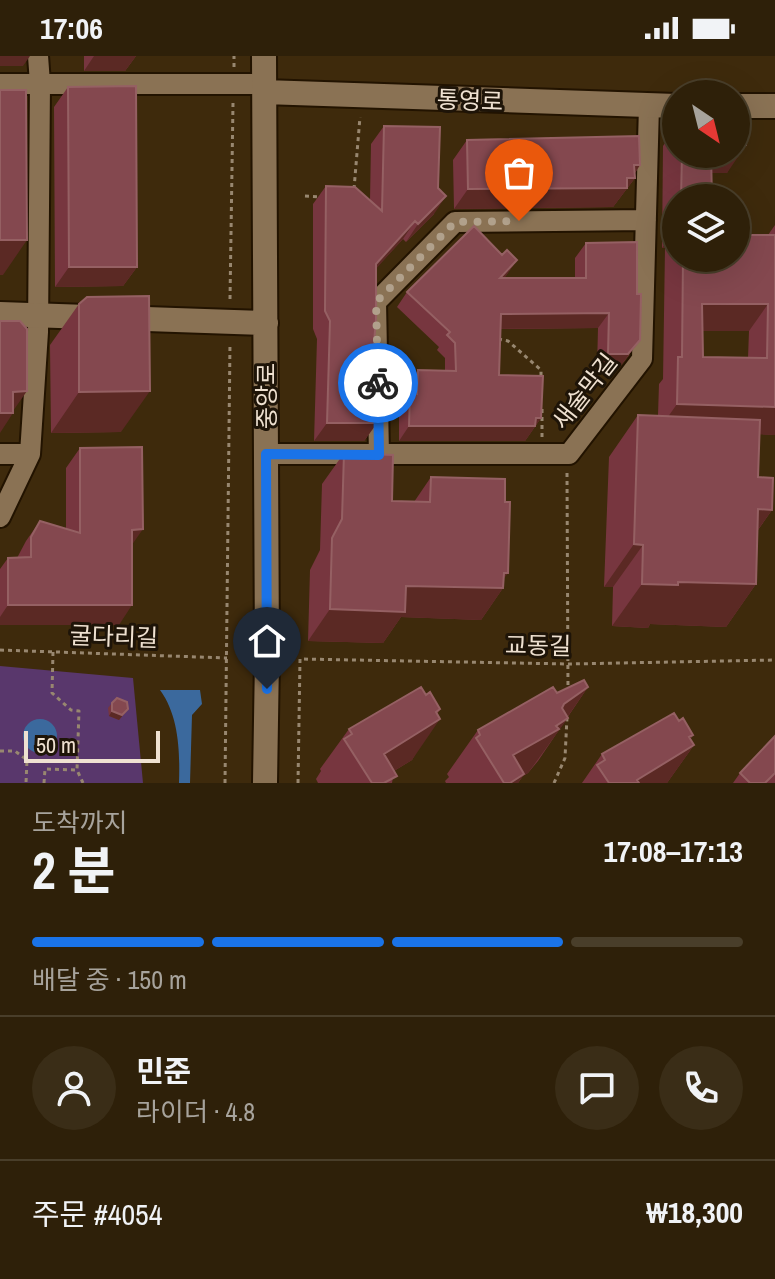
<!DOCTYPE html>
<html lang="ko">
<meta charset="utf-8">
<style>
:root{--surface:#2e2009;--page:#3a2d17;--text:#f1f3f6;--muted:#a7a39c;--line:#493e2a;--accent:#1a73e8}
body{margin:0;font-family:"Archivo Narrow","Noto Sans KR",sans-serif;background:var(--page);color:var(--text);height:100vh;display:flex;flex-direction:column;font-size:30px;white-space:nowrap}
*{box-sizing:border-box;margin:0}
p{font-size:26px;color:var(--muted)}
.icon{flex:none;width:44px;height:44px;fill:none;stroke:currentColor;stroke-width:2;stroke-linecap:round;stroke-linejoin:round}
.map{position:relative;height:727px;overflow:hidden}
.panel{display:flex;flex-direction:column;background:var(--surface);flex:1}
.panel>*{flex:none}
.needle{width:52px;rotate:145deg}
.controls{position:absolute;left:662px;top:24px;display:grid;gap:16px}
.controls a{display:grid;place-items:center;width:88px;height:88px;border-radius:50%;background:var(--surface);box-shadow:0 8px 32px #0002,0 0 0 2px var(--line);font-size:40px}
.scale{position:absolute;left:24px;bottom:20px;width:136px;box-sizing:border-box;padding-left:8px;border:4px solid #efe1d1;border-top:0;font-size:22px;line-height:28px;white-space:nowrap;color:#efe1d1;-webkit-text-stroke:6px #1e1408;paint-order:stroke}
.pin{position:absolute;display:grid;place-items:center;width:68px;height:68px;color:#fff;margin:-82px -34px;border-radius:50% 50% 50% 0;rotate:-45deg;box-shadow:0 0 8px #0007}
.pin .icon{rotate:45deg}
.courier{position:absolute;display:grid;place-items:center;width:80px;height:80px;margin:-40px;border:6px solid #1a73e8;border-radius:50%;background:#fff;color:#222;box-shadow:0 2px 10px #0007}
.headline em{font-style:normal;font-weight:700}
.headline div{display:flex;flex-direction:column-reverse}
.headline{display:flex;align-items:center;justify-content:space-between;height:136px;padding:0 32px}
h1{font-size:52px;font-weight:700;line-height:60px}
.bar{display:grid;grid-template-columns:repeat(4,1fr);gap:12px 8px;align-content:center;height:96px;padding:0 32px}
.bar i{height:10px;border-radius:6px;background:var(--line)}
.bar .current{background:var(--accent)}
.bar p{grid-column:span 4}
.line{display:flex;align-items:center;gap:20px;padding:0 32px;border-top:2px solid var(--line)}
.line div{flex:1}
.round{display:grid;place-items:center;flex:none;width:84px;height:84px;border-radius:42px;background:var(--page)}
.status{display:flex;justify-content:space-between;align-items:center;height:56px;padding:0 40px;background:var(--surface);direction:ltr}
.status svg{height:22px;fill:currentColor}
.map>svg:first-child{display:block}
</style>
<div class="status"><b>17:06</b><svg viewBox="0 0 49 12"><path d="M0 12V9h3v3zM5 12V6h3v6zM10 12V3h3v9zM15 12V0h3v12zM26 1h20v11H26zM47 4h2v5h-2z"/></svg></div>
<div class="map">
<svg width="775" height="727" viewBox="0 0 775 727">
<rect width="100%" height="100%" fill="#3e2a0c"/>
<path fill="#59376c" d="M0 610 133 622 143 727H0Z"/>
<path fill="#3b699d" d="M160 634H200L202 648 192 659 190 727H179C180 696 179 660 160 634Z
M23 680a17 17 0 1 1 34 0a17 17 0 1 1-34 0Z"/>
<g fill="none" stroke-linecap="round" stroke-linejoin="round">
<g stroke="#221300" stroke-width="24">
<path id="minor" d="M0 28H264
M0 398H30
M266 398H569L642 303 649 50
M379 399 376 246 455 166 646 164
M0 461 30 398 38 276 40 27 38 0"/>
</g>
<g stroke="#221300" stroke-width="28">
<path id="tertiary" d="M264 0 267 602 265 727
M264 36 676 50
M736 50H775
M0 258 266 267"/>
</g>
<path stroke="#988770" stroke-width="3" stroke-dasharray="4 4" stroke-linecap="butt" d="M234 11V0
M354 133 360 61
M305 140 322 141
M230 243 233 47
M498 283 508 285 541 314V321
M542 353V381
M567 417 568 634
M0 594 227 602
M53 596 52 637 71 654 79 655 77 714 83 727
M0 695H15L27 704 26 727
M44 727 45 713 77 714
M225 727 230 287
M298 727 300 603 569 608 775 604
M554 727 565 702 567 661"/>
<use href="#minor" stroke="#8a7254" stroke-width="20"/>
<use href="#tertiary" stroke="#8a7254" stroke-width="24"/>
</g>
<path fill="#77363f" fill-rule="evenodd" d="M84 0H136L125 15H84Z
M68 31 137 211 123 230 55 231 54 51Z
M384 70 434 158 406 186 403 183 376 212 372 311 377 367 364 385H314L317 283 313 273V148L326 130 370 144 371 88Z
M676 71V98H736L727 117H712V142H676V202H736L768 179 775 169V379L760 378 758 421 772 454 758 474 756 528 726 571 650 568 648 572 612 570 613 531H604L609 401 638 359H658L659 328 663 323 665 192H662L663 90ZM703 275H749L748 302 703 301Z
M467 84 640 109 635 117V122L613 151 454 153 453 104Z
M586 187 629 299 618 313H597L598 272 500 273 499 319 541 362 525 385H399V352L407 342V329L418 314H445V302L437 294 439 291 397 251 407 236 502 199 517 204 504 222H575V202Z
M79 248 121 376 51 377 50 289Z
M80 392 132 489 119 569H0V513L8 502H17L26 485 40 465 66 473V412Z
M344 397 392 445 414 446 431 421 503 524V532L481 564 401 561 383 587 308 585 310 514 320 494 322 428Z
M588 631 538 705 528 717 523 720 518 727H446L445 725 449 721 447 718 478 674Z
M426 639 440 653 412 704 394 715 392 727H318L316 723 321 715 320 713 349 673Z
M112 647 128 653 119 664 109 660 108 652Z
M679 665 693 679 690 684 694 689 667 727H582L602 698Z
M775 680V727H733L740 717Z"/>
<path fill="#5b2924" d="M0 0H30L23 10H0Z
M94 0H136L125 15H84Z
M736 89H746L727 117H692L705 98H736Z
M634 109H640L631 122H635L613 151 454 153 468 133Z
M446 140 434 158 406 186 418 168Z
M415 165 403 183 364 226 376 208Z
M676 172V176L665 192H662Z
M0 184H27L3 219H0Z
M517 204 506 220 489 237 500 222Z
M69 211H137L123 230 55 231Z
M702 248H768L749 275H683Z
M609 257 598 272 490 273 501 258Z
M640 284 618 313H597L608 298Z
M27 335 13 355V336Z
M150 335 121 376 51 377 79 336Z
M677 348 775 351V379L658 375Z
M0 357H13L0 377Z
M541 362 525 385H399L409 370Z
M327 367H377L364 385H314Z
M758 453 772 454 742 496Z
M143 473 129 493 132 474Z
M634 488 643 489 613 531H604Z
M504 517H508L497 532H503L481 564 401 561 383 587 308 585 330 553 406 530Z
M678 526 756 528 726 571 650 568 648 572 612 570 642 528Z
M8 549H132L119 569H0V561Z
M588 631 566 663 568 662 528 717 523 720 518 727H504L513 699 564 648Z
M128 653 119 664 109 660 112 655Z
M440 653 427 671 440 663 412 704 374 727 384 698Z
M693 679 681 697 694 689 667 727H634L637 724Z"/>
<path fill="#84484f" stroke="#956063" stroke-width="2" fill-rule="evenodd" d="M136 30 137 211H69L68 31Z
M0 34H26L27 184H0Z
M736 63H747L746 89H736Z
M384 70 440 71 438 132 446 140 418 168 415 165 376 208V263L372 311H377V367H327L330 265 325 255 326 130 355 131 382 155Z
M639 80 640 109H634L635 122H627V132L468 133 467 84Z
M682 98H711L712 142H681Z
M474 170 502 199 507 194 517 204 500 222H586V187L637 186V238H641L640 284 628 298H608L609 257 501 258 499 319 543 320 541 362H536L535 370H409L410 337 417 338 418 314 456 315 455 287 447 279 450 276 407 236Z
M736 179H775V351L677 348 678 301H682L683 202H736ZM702 248H768L767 302 703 301Z
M149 240 150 335 79 336V248L87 241Z
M0 265H20L27 273V335L13 336V357H0Z
M638 359 760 364 758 421 773 422 772 454 758 453 756 528 678 526V529L642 528 643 489 634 488Z
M142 391 143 473 132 474V549H8V502L31 501V481L40 465 80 477V392Z
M344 397 393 399 392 445 430 446 431 421 505 423V446H510L508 517H504L503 532 406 530 405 556 330 553 332 482 342 463Z
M584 624 588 631 564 648 562 652 568 662 556 670 559 673 513 699 524 718 510 727H504L476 682 480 679 478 674 553 631 557 637Z
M421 631 426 639 430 636 440 653 436 656 440 663 384 698 397 720 384 727H372L344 683 352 678 349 673Z
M117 642 127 646 128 653 122 659 112 655V647Z
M674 657 679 665 683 662 693 679 689 681 694 689 637 724 639 727H609L597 709 605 704 602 698Z
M775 680V717L765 727H750L740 717Z"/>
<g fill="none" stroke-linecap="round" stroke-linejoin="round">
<path stroke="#b1a18c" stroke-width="8" stroke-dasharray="0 14.4" d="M378 327 376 246 455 166 519 165"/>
<path stroke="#1a73e8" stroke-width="10" d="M267 633 266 398 379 399 378 327"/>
</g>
<g text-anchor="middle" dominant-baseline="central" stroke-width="6" stroke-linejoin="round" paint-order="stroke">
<g font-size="24" fill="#efe1d1" stroke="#1e1408">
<text transform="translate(470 44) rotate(2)">통영로</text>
<text transform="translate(584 335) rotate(-52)">새술막길</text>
<text transform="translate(266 340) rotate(-90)">중앙로</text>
<text transform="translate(114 580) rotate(2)">굴다리길</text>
<text transform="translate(538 589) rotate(1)">교동길</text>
</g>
</g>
</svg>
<div class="controls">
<a><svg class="needle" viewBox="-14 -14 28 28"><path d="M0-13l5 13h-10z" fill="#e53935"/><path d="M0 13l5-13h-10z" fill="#a7a39c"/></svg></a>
<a><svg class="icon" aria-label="layers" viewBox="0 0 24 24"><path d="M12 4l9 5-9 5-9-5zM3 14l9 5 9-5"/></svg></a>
</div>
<div class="scale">50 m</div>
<div class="pin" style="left:519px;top:165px;background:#ea580c"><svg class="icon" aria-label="bag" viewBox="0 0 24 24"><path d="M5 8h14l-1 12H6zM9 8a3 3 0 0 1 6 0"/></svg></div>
<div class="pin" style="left:267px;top:633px;background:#1f2937"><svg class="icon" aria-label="home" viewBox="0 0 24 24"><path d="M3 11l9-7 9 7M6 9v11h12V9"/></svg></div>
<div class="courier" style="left:378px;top:327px"><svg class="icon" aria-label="bike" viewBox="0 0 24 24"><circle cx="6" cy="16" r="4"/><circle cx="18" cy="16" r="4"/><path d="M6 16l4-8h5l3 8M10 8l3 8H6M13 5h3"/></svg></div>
</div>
<section class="panel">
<div class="headline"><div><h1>2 분</h1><p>도착까지</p></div><em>17:08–17:13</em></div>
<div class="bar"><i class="current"></i><i class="current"></i><i class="current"></i><i></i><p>배달 중 · 150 m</p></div>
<div class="line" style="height:144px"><a class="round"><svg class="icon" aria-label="person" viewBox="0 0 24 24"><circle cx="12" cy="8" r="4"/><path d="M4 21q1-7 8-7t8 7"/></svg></a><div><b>민준</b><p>라이더 · 4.8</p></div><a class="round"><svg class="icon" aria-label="chat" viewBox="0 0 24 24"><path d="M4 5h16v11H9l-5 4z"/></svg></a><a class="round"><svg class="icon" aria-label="phone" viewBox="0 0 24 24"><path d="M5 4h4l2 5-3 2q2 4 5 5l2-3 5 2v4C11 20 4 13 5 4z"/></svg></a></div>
<div class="line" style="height:104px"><div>주문 #4054</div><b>₩18,300</b></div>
</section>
